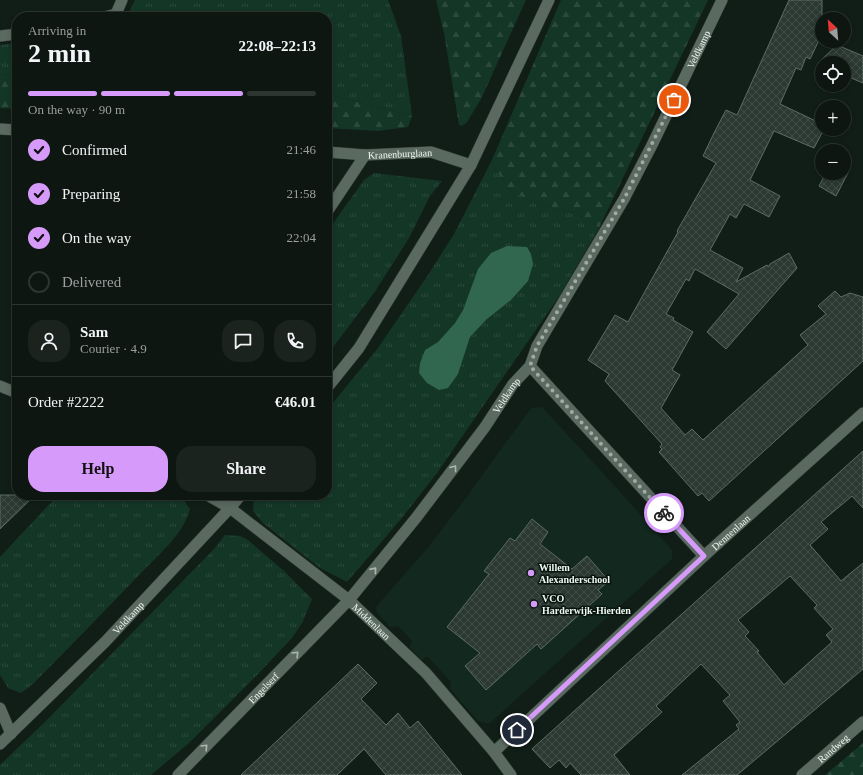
<!DOCTYPE html>
<meta charset="utf-8">
<style>
:root{--surface:#0d1611;--page:#1b231f;--text:#f1f3f6;--muted:#9a9f9f;--line:#2d3531;--accent:#d69bfa}
body{margin:0;font-family:"Times New Roman",serif;background:var(--page);color:var(--text);height:100vh;display:flex;flex-direction:column;font-size:15px;white-space:nowrap}
*{box-sizing:border-box;margin:0}
p{font-size:13px;color:var(--muted)}
.icon{flex:none;width:22px;height:22px;fill:none;stroke:currentColor;stroke-width:2;stroke-linecap:round;stroke-linejoin:round}
.map{position:relative;flex:1;overflow:hidden}
.details{position:absolute;left:12px;top:12px;width:320px;height:488px;display:flex;flex-direction:column;background:var(--surface);border-radius:16px;box-shadow:0 2px 6px #0003,0 0 0 1px var(--line)}
.details>*{flex:none}
.needle{width:26px;rotate:334deg}
.buttons{position:absolute;left:815px;top:12px;display:grid;gap:8px}
.buttons a{display:grid;place-items:center;width:36px;height:36px;border-radius:50%;background:var(--surface);box-shadow:0 2px 6px #0003,0 0 0 1px var(--line);font-size:20px}
.pin{position:absolute;display:grid;place-items:center;width:34px;height:34px;color:#fff;margin:-17px;border:2px solid #fff;border-radius:50%;box-shadow:0 1px 4px #0007}
.courier{position:absolute;display:grid;place-items:center;width:40px;height:40px;margin:-20px;border:3px solid #d69bfa;border-radius:50%;background:#fff;color:#222;box-shadow:0 1px 5px #0007}
.overview em{font-style:normal;font-weight:700}
.overview div{display:flex;flex-direction:column-reverse}
.overview{display:flex;align-items:center;justify-content:space-between;height:68px;padding:0 16px}
h1{font-size:26px;font-weight:700;line-height:30px}
.bar{display:grid;grid-template-columns:repeat(4,1fr);gap:6px 4px;align-content:center;height:48px;padding:0 16px}
.bar i{height:5px;border-radius:3px;background:var(--line)}
.bar .on{background:var(--accent)}
.bar p{grid-column:span 4}
.line{display:flex;align-items:center;gap:10px;padding:0 16px;border-top:1px solid var(--line)}
.line div{flex:1}
.round{display:grid;place-items:center;flex:none;width:42px;height:42px;border-radius:16px;background:var(--page)}
ol{padding:0 16px;list-style:none}
li{display:flex;align-items:center;gap:12px;height:44px}
li p{margin-inline-start:auto}
li .icon{padding:4px;border-radius:50%;background:var(--accent);color:#111;stroke-width:4}
li:last-child{color:var(--muted)}
li i{width:22px;height:22px;border:2px solid var(--line);border-radius:50%}
.cta{display:flex;gap:8px;margin-top:auto;padding:8px 16px}
.cta a{flex:1;height:46px;border-radius:16px;background:var(--accent);color:#111;font-size:16px;font-weight:700;line-height:46px;text-align:center}
.cta a+a{background:var(--page);color:var(--text)}
.map>svg:first-child{display:block}
</style>
<div class="map">
<svg width="863" height="775" viewBox="0 0 863 775">
<defs>
<pattern id="grass-tufts" width="24" height="20" patternUnits="userSpaceOnUse"><rect width="24" height="20" fill="#143627"/><path d="M3 7l-1-3M5 7V3M7 7l1-3M15 17l-1-3M17 17v-4M19 17l1-3" fill="none" stroke="#2b4a3c"/></pattern>
<pattern id="forest-firs" width="22" height="20" patternUnits="userSpaceOnUse"><rect width="22" height="20" fill="#143627"/><path d="M5 1l3.5 6h-7zM16 11l3.5 6h-7z" fill="#2b4a3c"/></pattern>
<pattern id="building-cross-hatch" width="8" height="8" patternUnits="userSpaceOnUse"><rect width="8" height="8" fill="#2b3932"/><path d="M0 0l8 8M0 8l8-8" fill="none" stroke="#404d46"/></pattern>
</defs>
<rect width="100%" height="100%" fill="#111e17"/>
<path fill="#13281e" d="M542 407 602 472 672 550V559L489 724 478 721 450 689 451 682 428 657H426L422 660 409 647 412 641 398 626 390 627 377 613 376 607 430 545 468 495 531 408Z"/>
<path fill="url(#grass-tufts)" fill-rule="evenodd" d="M135 0H388L401 36 412 116 327 94V17H133L130 10Z
M17 43V75L0 74V45Z
M491 162 509 190 540 205 575 213 590 221 599 228 560 295 437 473 401 519 347 582 320 568 263 523 253 511 254 498 256 495H327V410L378 348 428 275 454 234ZM478 269 487 319 470 337 458 374 420 363 425 350 438 342 455 323 463 310Z
M374 173 442 181 430 196 409 238 374 293 327 355V232L364 180Z
M58 495H180L190 509C183 535 158 555 140 574 105 611 69 647 33 684L21 693 8 688 0 675V557Z
M225 535 240 536 248 540 285 572 312 599 302 623 292 638 259 673 189 743 151 775H0V765L48 719 214 549Z"/>
<path fill="url(#forest-firs)" d="M436 0H526L481 99 467 122 462 126 459 125 444 33Z
M561 0H708L599 228 590 221 575 213 540 205 509 190 491 162Z
M0 74 17 75V109L0 108Z
M327 94 412 116 408 127 378 131 327 128Z
M863 743V775H825Z"/>
<path fill="#32674f" d="M507 246 527 247 531 254 533 264 528 281 511 300 487 319 470 337 458 374 448 388 439 390 427 383 419 373 420 363 425 350 438 342 455 323 463 310 478 269 491 253Z"/>
<path fill="url(#building-cross-hatch)" stroke="#5c6c63" fill-rule="evenodd" d="M789 0H822V34L810 59 806 57 801 70 796 68 780 104 822 124V129H824L814 148 774 131 750 180 780 196 769 217 744 204 736 218 730 214 710 250 743 268 736 282 767 265 768 267 770 264 789 253 797 268 726 349 707 332 739 294 695 269 689 281 686 279 666 314 674 318 673 320 693 332 672 370 680 375 661 408 685 435 692 429 703 440 808 345 800 335 826 314 818 306 835 291 841 297 850 293 863 297V361L709 501 702 493 698 496 659 452 662 449 660 447 662 444 605 381 609 374 588 360 615 315 628 322 678 232 677 231 716 163 703 156 714 133 726 110 737 115Z
M837 45 863 56V83L844 75V63H822V65L818 63Z
M826 173H848L836 196 819 186Z
M863 451V508L852 496 821 522 828 529 810 545 841 581 863 563V669L737 775H682L739 729 736 725 740 722 723 701 730 695 701 664 656 706 662 712 614 755 630 775H581L570 763 566 768 559 760 550 768 532 749ZM790 576 817 605 814 608 833 629 826 635 832 642 784 685 757 652 759 651 745 636 749 632 738 620Z
M0 495H35L0 529Z
M532 519 548 532 540 544 572 569 587 556 609 581 598 590 602 594 541 649 537 644 486 690 465 666 480 653 447 627 489 574 484 571 510 538 515 541Z
M358 664 377 683 361 699 386 725 398 713 410 728 418 721 462 775H386L364 749 337 775H241Z"/>
<g fill="none" stroke-linecap="round" stroke-linejoin="round">
<g stroke="#303834" stroke-width="12">
<g id="minor">
<path d="M104 17 116 14"/>
<path d="M119 17 116 14 122 0"/>
<path d="M0 36 17 34"/>
<path d="M0 129 17 130"/>
<path id="s1" d="M327 152 365 155 431 152 471 165"/>
<path d="M327 212 365 155"/>
<path d="M530 366 704 556"/>
<path d="M0 386 17 393"/>
<path id="s2" d="M207 495 230 508 349 600 426 673 494 752 511 775"/>
<path d="M0 708 11 734"/>
<path id="s3" d="M494 752 704 556 863 413"/>
<path id="s4" d="M178 775 349 600 416 518 485 427 513 384 530 366 537 346 624 199 652 145 722 0"/>
<path id="s5" d="M802 775 863 722"/>
</g>
</g>
<g stroke="#303834" stroke-width="12">
<g id="tertiary">
<path d="M327 388 359 348 471 165 549 0"/>
<path id="s6" d="M0 744 105 642 230 508 241 495"/>
</g>
</g>
<use href="#minor" stroke="#5a6a61" stroke-width="11"/>
<use href="#tertiary" stroke="#5a6a61" stroke-width="11"/>
</g>
<defs><path id="oneway-chevron" d="M-2-3.5L2.5 0L-2 3.5" fill="none" stroke-width="1.6" stroke-linecap="round" stroke-linejoin="round"/></defs>
<g stroke="#abb8b1">
<use href="#oneway-chevron" transform="translate(454 468) rotate(-53)"/>
<use href="#oneway-chevron" transform="translate(374 570) rotate(-51)"/>
<use href="#oneway-chevron" transform="translate(296 654) rotate(-46)"/>
<use href="#oneway-chevron" transform="translate(205 747) rotate(-46)"/>
</g>
<g fill="none" stroke-linecap="round" stroke-linejoin="round">
<path stroke="#a1aba5" stroke-width="4" stroke-dasharray="0 7.2" d="M664 513 530 366 537 346 624 199 674 100"/>
<path stroke="#d69bfa" stroke-width="5" d="M517 730 704 556 664 513"/>
</g>
<g fill="#d69bfa" stroke="#08150f" stroke-width="1.5">
<circle cx="531" cy="573" r="4"/>
<circle cx="534" cy="604" r="4"/>
</g>
<g text-anchor="middle" dominant-baseline="central" stroke-width="3" stroke-linejoin="round" paint-order="stroke">
<g font-size="10" fill="#eef7f2" stroke="#08150f">
<text stroke="none"><textPath href="#s4" startOffset="900">Veldkamp</textPath></text>
<text stroke="none"><textPath href="#s1" startOffset="73">Kranenburglaan</textPath></text>
<text stroke="none"><textPath href="#s4" startOffset="503">Veldkamp</textPath></text>
<text stroke="none"><textPath href="#s3" startOffset="323">Dennenlaan</textPath></text>
<text stroke="none"><textPath href="#s6" startOffset="180">Veldkamp</textPath></text>
<text stroke="none"><textPath href="#s2" startOffset="208">Middenlaan</textPath></text>
<text stroke="none"><textPath href="#s4" startOffset="122">Engelserf</textPath></text>
<text stroke="none"><textPath href="#s5" startOffset="41">Randweg</textPath></text>
</g>
<g font-size="10" font-weight="bold" fill="#eef7f2" stroke="#08150f" text-anchor="start">
<text x="539" y="567">Willem<tspan x="539" dy="12">Alexanderschool</tspan></text>
<text x="542" y="598">VCO<tspan x="542" dy="12">Harderwijk-Hierden</tspan></text>
</g>
</g>
</svg>
<div class="buttons">
<a><svg class="needle" viewBox="-14 -14 28 28"><path d="M0-13l5 13h-10z" fill="#e53935"/><path d="M0 13l5-13h-10z" fill="#9a9f9f"/></svg></a>
<a><svg class="icon" aria-label="locate" viewBox="0 0 24 24"><circle cx="12" cy="12" r="6"/><path d="M12 2v4M12 18v4M2 12h4M18 12h4"/></svg></a>
<a>+</a>
<a>−</a>
</div>
<div class="pin" style="left:674px;top:100px;background:#ea580c"><svg class="icon" aria-label="bag" viewBox="0 0 24 24"><path d="M5 8h14l-1 12H6zM9 8a3 3 0 0 1 6 0"/></svg></div>
<div class="pin" style="left:517px;top:730px;background:#1f2937"><svg class="icon" aria-label="home" viewBox="0 0 24 24"><path d="M3 11l9-7 9 7M6 9v11h12V9"/></svg></div>
<div class="courier" style="left:664px;top:513px"><svg class="icon" aria-label="bike" viewBox="0 0 24 24"><circle cx="6" cy="16" r="4"/><circle cx="18" cy="16" r="4"/><path d="M6 16l4-8h5l3 8M10 8l3 8H6M13 5h3"/></svg></div>
<section class="details">
<div class="overview"><div><h1>2 min</h1><p>Arriving in</p></div><em>22:08–22:13</em></div>
<div class="bar"><i class="on"></i><i class="on"></i><i class="on"></i><i></i><p>On the way · 90 m</p></div>
<ol>
<li><svg class="icon" aria-label="check" viewBox="0 0 24 24"><path d="M5 12l5 5 9-10"/></svg>Confirmed<p>21:46</p></li>
<li><svg class="icon" aria-label="check" viewBox="0 0 24 24"><path d="M5 12l5 5 9-10"/></svg>Preparing<p>21:58</p></li>
<li><svg class="icon" aria-label="check" viewBox="0 0 24 24"><path d="M5 12l5 5 9-10"/></svg>On the way<p>22:04</p></li>
<li><i></i>Delivered</li>
</ol>
<div class="line" style="height:72px"><a class="round"><svg class="icon" aria-label="person" viewBox="0 0 24 24"><circle cx="12" cy="8" r="4"/><path d="M4 21q1-7 8-7t8 7"/></svg></a><div><b>Sam</b><p>Courier · 4.9</p></div><a class="round"><svg class="icon" aria-label="chat" viewBox="0 0 24 24"><path d="M4 5h16v11H9l-5 4z"/></svg></a><a class="round"><svg class="icon" aria-label="phone" viewBox="0 0 24 24"><path d="M5 4h4l2 5-3 2q2 4 5 5l2-3 5 2v4C11 20 4 13 5 4z"/></svg></a></div>
<div class="line" style="height:52px"><div>Order #2222</div><b>€46.01</b></div>
<div class="cta"><a>Help</a><a>Share</a></div>
</section>
</div>
